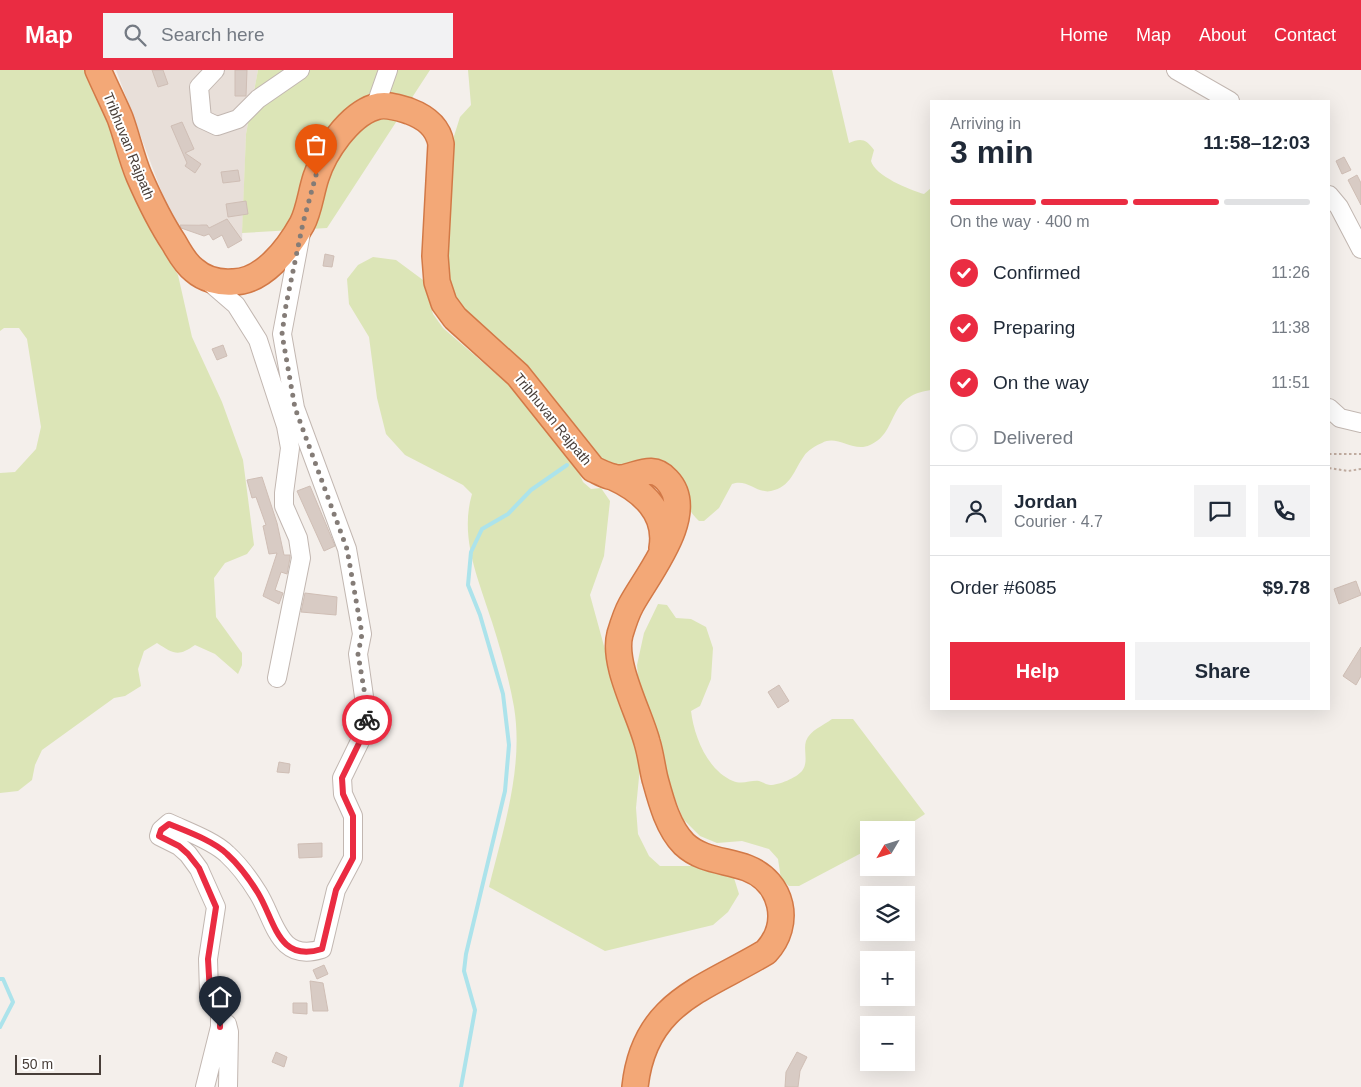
<!DOCTYPE html>
<meta charset="utf-8">
<style>
:root{--surface:#fff;--page:#f2f2f3;--text:#1f2937;--muted:#747a83;--line:#e0e1e3;--accent:#ea2c42}
body{margin:0;font-family:Arial,sans-serif;background:var(--page);color:var(--text);height:100vh;display:flex;flex-direction:column;font-size:19px;white-space:nowrap}
*{box-sizing:border-box;margin:0}
p{font-size:16px;color:var(--muted)}
.icon{flex:none;width:28px;height:28px;fill:none;stroke:currentColor;stroke-width:2;stroke-linecap:round;stroke-linejoin:round}
.map{position:relative;flex:1;overflow:hidden}
.side{position:absolute;left:930px;top:30px;width:400px;height:610px;display:flex;flex-direction:column;background:var(--surface);border-radius:0px;box-shadow:0 5px 20px #0002}
.side>*{flex:none}
.needle{width:32px;rotate:232deg}
.fabs{position:absolute;left:860px;top:751px;display:grid;gap:10px}
.fabs a{display:grid;place-items:center;width:55px;height:55px;border-radius:0px;background:var(--surface);box-shadow:0 5px 20px #0002;font-size:25px}
.scale{position:absolute;left:15px;bottom:12px;width:86px;box-sizing:border-box;padding-left:5px;border:2px solid #483e39;border-top:0;font-size:14px;line-height:18px;white-space:nowrap;color:#483e39;-webkit-text-stroke:4px #fff;paint-order:stroke}
.pin{position:absolute;display:grid;place-items:center;width:42px;height:42px;color:#fff;margin:-51px -21px;border-radius:50% 50% 50% 0;rotate:-45deg;box-shadow:0 0 5px #0007}
.pin .icon{rotate:45deg}
.courier{position:absolute;display:grid;place-items:center;width:50px;height:50px;margin:-25px;border:4px solid #ea2c42;border-radius:50%;background:#fff;color:#222;box-shadow:0 1px 6px #0007}
.head em{font-style:normal;font-weight:600}
.head div{display:flex;flex-direction:column-reverse}
.head{display:flex;align-items:center;justify-content:space-between;height:85px;padding:0 20px}
h1{font-size:32px;font-weight:600;line-height:38px}
.bar{display:grid;grid-template-columns:repeat(4,1fr);gap:8px 5px;align-content:center;height:60px;padding:0 20px}
.bar i{height:6px;border-radius:4px;background:var(--line)}
.bar .current{background:var(--accent)}
.bar p{grid-column:span 4}
.line{display:flex;align-items:center;gap:12px;padding:0 20px;border-top:1px solid var(--line)}
.line div{flex:1}
.round{display:grid;place-items:center;flex:none;width:52px;height:52px;border-radius:0px;background:var(--page)}
ol{padding:0 20px;list-style:none}
li{display:flex;align-items:center;gap:15px;height:55px}
li p{margin-inline-start:auto}
li .icon{padding:5px;border-radius:50%;background:var(--accent);color:#fff;stroke-width:4}
li:last-child{color:var(--muted)}
li i{width:28px;height:28px;border:2px solid var(--line);border-radius:50%}
.primary-button{display:flex;gap:10px;margin-top:auto;padding:10px 20px}
.primary-button a{flex:1;height:58px;border-radius:0px;background:var(--accent);color:#fff;font-size:20px;font-weight:600;line-height:58px;text-align:center}
.primary-button a+a{background:var(--page);color:var(--text)}
header{display:flex;align-items:center;gap:30px;box-sizing:border-box;height:70px;padding:0 25px;background:var(--accent);color:#fff}
header strong{font-size:24px}
nav{display:flex;gap:28px;margin-inline-start:auto;font-size:18px}
.search{width:350px;height:45px;background:var(--page);display:flex;align-items:center;gap:12px;box-sizing:border-box;padding:0 18px;border-radius:0px;color:var(--muted);font-size:19px}
.map>svg:first-child{display:block}
</style>
<header>
<strong>Map</strong>
<div class="search"><svg class="icon" aria-label="search" viewBox="0 0 24 24"><circle cx="10" cy="10" r="6"/><path d="M15 15l6 6"/></svg>Search here</div>
<nav><a>Home</a><a>Map</a><a>About</a><a>Contact</a></nav>
</header>
<div class="map">
<svg width="1361" height="1017" viewBox="0 0 1361 1017">
<rect width="100%" height="100%" fill="#f4efeb"/>
<path fill="#e8dfd9" d="M116 0H258L246 64 242 170 199 154 174 155Z"/>
<path fill="#dce5b7" d="M0 0H91L152 163 178 205 192 267 222 332 243 390 254 475 247 484 225 493 214 508 216 547 242 583V595L238 604 215 584 195 575C178 587 174 584 157 573L144 581 138 599 141 616 125 626 114 628 42 680 35 695 32 710 18 721 0 723V403L15 402 36 379 41 357 27 269 19 258H4L0 261Z
M258 0H430L327 158 242 163 246 64Z
M468 0H832L849 73C861 68 866 69 874 80L871 91C875 106 910 120 924 124L931 118V320C885 326 900 362 870 375 853 383 837 364 822 373 816 375 807 381 804 386 794 400 791 417 771 421 757 424 747 408 732 414L719 438 704 451H699C689 441 685 434 683 419L605 396 469 252 452 225 445 188 449 82 460 47 471 35Z
M373 187 396 190 423 210 433 244 443 258 518 323 577 398 583 412 591 419 601 418 610 431 604 486 590 525 604 576 637 662 641 687 636 738 638 764 649 786 660 796H699L734 808 739 824 728 842 713 855 605 881 489 817C503 760 524 697 514 637 509 609 501 580 492 552 479 510 459 468 472 424L463 415 405 385 386 364 377 328 369 267 349 234 347 209 358 195Z
M658 534 667 535 676 548 691 549 706 557 713 578 711 609 700 636 691 641C694 666 707 700 733 711 742 715 751 710 759 711 763 712 766 715 770 715 779 715 796 708 802 701 809 692 803 680 806 671 810 660 823 656 832 649H853L925 744 901 760H869V779L799 816H789L781 809 778 789 769 779 742 771 717 773 700 766 683 749 669 713 658 667 639 618 637 595 644 563Z"/>
<g fill="none" stroke-linecap="round" stroke-linejoin="round">
<path stroke="#ace3eb" stroke-width="4" d="M0 909H3L13 932 0 957
M461 1017 475 940 464 901 466 884 505 721 509 675 503 624 480 545 468 515 471 482 482 459 508 444 531 420 567 395"/>
</g>
<path fill="#d8cbc4" stroke="#cfbeb5" d="M152 0H163L168 14 158 17Z
M235 0H247L246 26H235Z
M182 52 194 79 185 83 201 94 195 103 185 96 187 93 171 56Z
M1344 87 1351 100 1342 104 1336 91Z
M238 100 240 111 223 113 221 102Z
M1357 105 1361 113V135L1348 110Z
M246 131 248 144 228 147 226 134Z
M227 149 242 170 228 178 222 165 213 170 209 164 204 166 181 158 180 155H207L209 158Z
M325 184 334 186 332 197 323 196Z
M223 275 227 286 217 290 212 279Z
M262 407 277 453 284 485H290V488L287 504 281 502 275 520 283 523 279 534 263 526 277 483 269 484 263 456 266 455 256 427 252 428 247 410Z
M310 416 335 476 324 481 297 421Z
M1356 511 1361 525 1339 534 1334 519Z
M305 523 337 527 336 545 301 542Z
M1361 577V606L1356 615 1343 606Z
M779 615 789 631 778 638 768 622Z
M279 692 290 694 289 703 277 702Z
M322 773V787L299 788 298 774Z
M324 895 328 904 317 909 313 900Z
M310 911 323 913 328 941H313Z
M293 933H307V944L293 943Z
M276 982 287 987 284 997 272 992Z
M797 982 807 987 800 1001 798 1017H785L786 1002Z"/>
<g fill="none" stroke-linecap="round" stroke-linejoin="round">
<g stroke="#c2b7b1" stroke-width="20">
<path id="minor" d="M215 0 199 17 202 49 217 56 238 49 258 29 300 0
M1176 0 1230 31
M375 37 388 0
M1329 125 1339 137 1361 179
M207 210 236 235 258 270 286 356 290 378 284 423V436L298 468 301 488 277 608
M1329 338 1340 348 1361 353
M227 954 229 962 228 1017
M205 1017 220 957V940L209 923 208 889 216 837 199 799 188 784 179 776 159 766 161 760 169 753C186 761 214 771 227 784 239 795 250 810 258 823 275 850 278 893 322 879L336 820 353 788V746L343 724 342 708 362 667 367 648 358 584 362 564 347 479 295 338 282 264 301 163"/>
</g>
<g stroke="#d27947" stroke-width="28">
<path id="highway" d="M98 0C105 16 113 32 120 48 127 67 131 87 139 106 149 129 160 152 174 173 179 182 186 194 194 200 204 209 219 213 233 212 263 212 288 179 302 154 309 141 311 122 316 107 324 82 349 45 375 37 386 33 399 38 409 41 425 47 438 56 441 74L435 186 437 212 444 233 455 248 518 305 593 399C602 403 612 409 622 408 639 405 653 394 667 410 699 443 647 505 631 535 626 544 623 554 620 564 612 594 639 642 647 672 651 685 652 697 655 709 661 731 668 758 684 774 702 791 726 790 747 798 783 812 792 854 766 882 703 920 644 932 635 1017
M613 407C642 420 668 443 662 478"/>
</g>
<path stroke="#c0aca0" stroke-width="2" stroke-dasharray="2.5 2.5" stroke-linecap="butt" d="M1329 384H1361
M1329 398 1348 401 1361 399"/>
<use href="#minor" stroke="#fff" stroke-width="18"/>
<use href="#highway" stroke="#f3a877" stroke-width="25"/>
</g>
<g fill="none" stroke-linecap="round" stroke-linejoin="round">
<path stroke="#847c77" stroke-width="5" stroke-dasharray="0 9" d="M316 105 303 153 286 235 282 264 295 338 347 479 362 564 358 584 366 631 367 650"/>
<path stroke="#ea2c42" stroke-width="6" d="M220 957V940L210 923 208 889 216 837 199 798 188 784 179 776 159 766 161 760 169 754C186 761 214 771 227 784 239 795 250 810 258 823 275 851 278 893 322 879L336 820 353 788V746L343 724 342 708 362 667 367 650"/>
</g>
<g text-anchor="middle" dominant-baseline="central" stroke-width="4" stroke-linejoin="round" paint-order="stroke">
<g font-size="14" fill="#483e39" stroke="#fff">
<text transform="translate(129 76) rotate(68)">Tribhuvan Rajpath</text>
<text transform="translate(553 349) rotate(51)">Tribhuvan Rajpath</text>
</g>
</g>
</svg>
<div class="fabs">
<a><svg class="needle" viewBox="-14 -14 28 28"><path d="M0-13l5 13h-10z" fill="#e53935"/><path d="M0 13l5-13h-10z" fill="#747a83"/></svg></a>
<a><svg class="icon" aria-label="layers" viewBox="0 0 24 24"><path d="M12 4l9 5-9 5-9-5zM3 14l9 5 9-5"/></svg></a>
<a>+</a>
<a>−</a>
</div>
<div class="scale">50 m</div>
<div class="pin" style="left:316px;top:105px;background:#ea580c"><svg class="icon" aria-label="bag" viewBox="0 0 24 24"><path d="M5 8h14l-1 12H6zM9 8a3 3 0 0 1 6 0"/></svg></div>
<div class="pin" style="left:220px;top:957px;background:#1f2937"><svg class="icon" aria-label="home" viewBox="0 0 24 24"><path d="M3 11l9-7 9 7M6 9v11h12V9"/></svg></div>
<div class="courier" style="left:367px;top:650px"><svg class="icon" aria-label="bike" viewBox="0 0 24 24"><circle cx="6" cy="16" r="4"/><circle cx="18" cy="16" r="4"/><path d="M6 16l4-8h5l3 8M10 8l3 8H6M13 5h3"/></svg></div>
<section class="side">
<div class="head"><div><h1>3 min</h1><p>Arriving in</p></div><em>11:58–12:03</em></div>
<div class="bar"><i class="current"></i><i class="current"></i><i class="current"></i><i></i><p>On the way · 400 m</p></div>
<ol>
<li><svg class="icon" aria-label="check" viewBox="0 0 24 24"><path d="M5 12l5 5 9-10"/></svg>Confirmed<p>11:26</p></li>
<li><svg class="icon" aria-label="check" viewBox="0 0 24 24"><path d="M5 12l5 5 9-10"/></svg>Preparing<p>11:38</p></li>
<li><svg class="icon" aria-label="check" viewBox="0 0 24 24"><path d="M5 12l5 5 9-10"/></svg>On the way<p>11:51</p></li>
<li><i></i>Delivered</li>
</ol>
<div class="line" style="height:90px"><a class="round"><svg class="icon" aria-label="person" viewBox="0 0 24 24"><circle cx="12" cy="8" r="4"/><path d="M4 21q1-7 8-7t8 7"/></svg></a><div><b>Jordan</b><p>Courier · 4.7</p></div><a class="round"><svg class="icon" aria-label="chat" viewBox="0 0 24 24"><path d="M4 5h16v11H9l-5 4z"/></svg></a><a class="round"><svg class="icon" aria-label="phone" viewBox="0 0 24 24"><path d="M5 4h4l2 5-3 2q2 4 5 5l2-3 5 2v4C11 20 4 13 5 4z"/></svg></a></div>
<div class="line" style="height:65px"><div>Order #6085</div><b>$9.78</b></div>
<div class="primary-button"><a>Help</a><a>Share</a></div>
</section>
</div>
